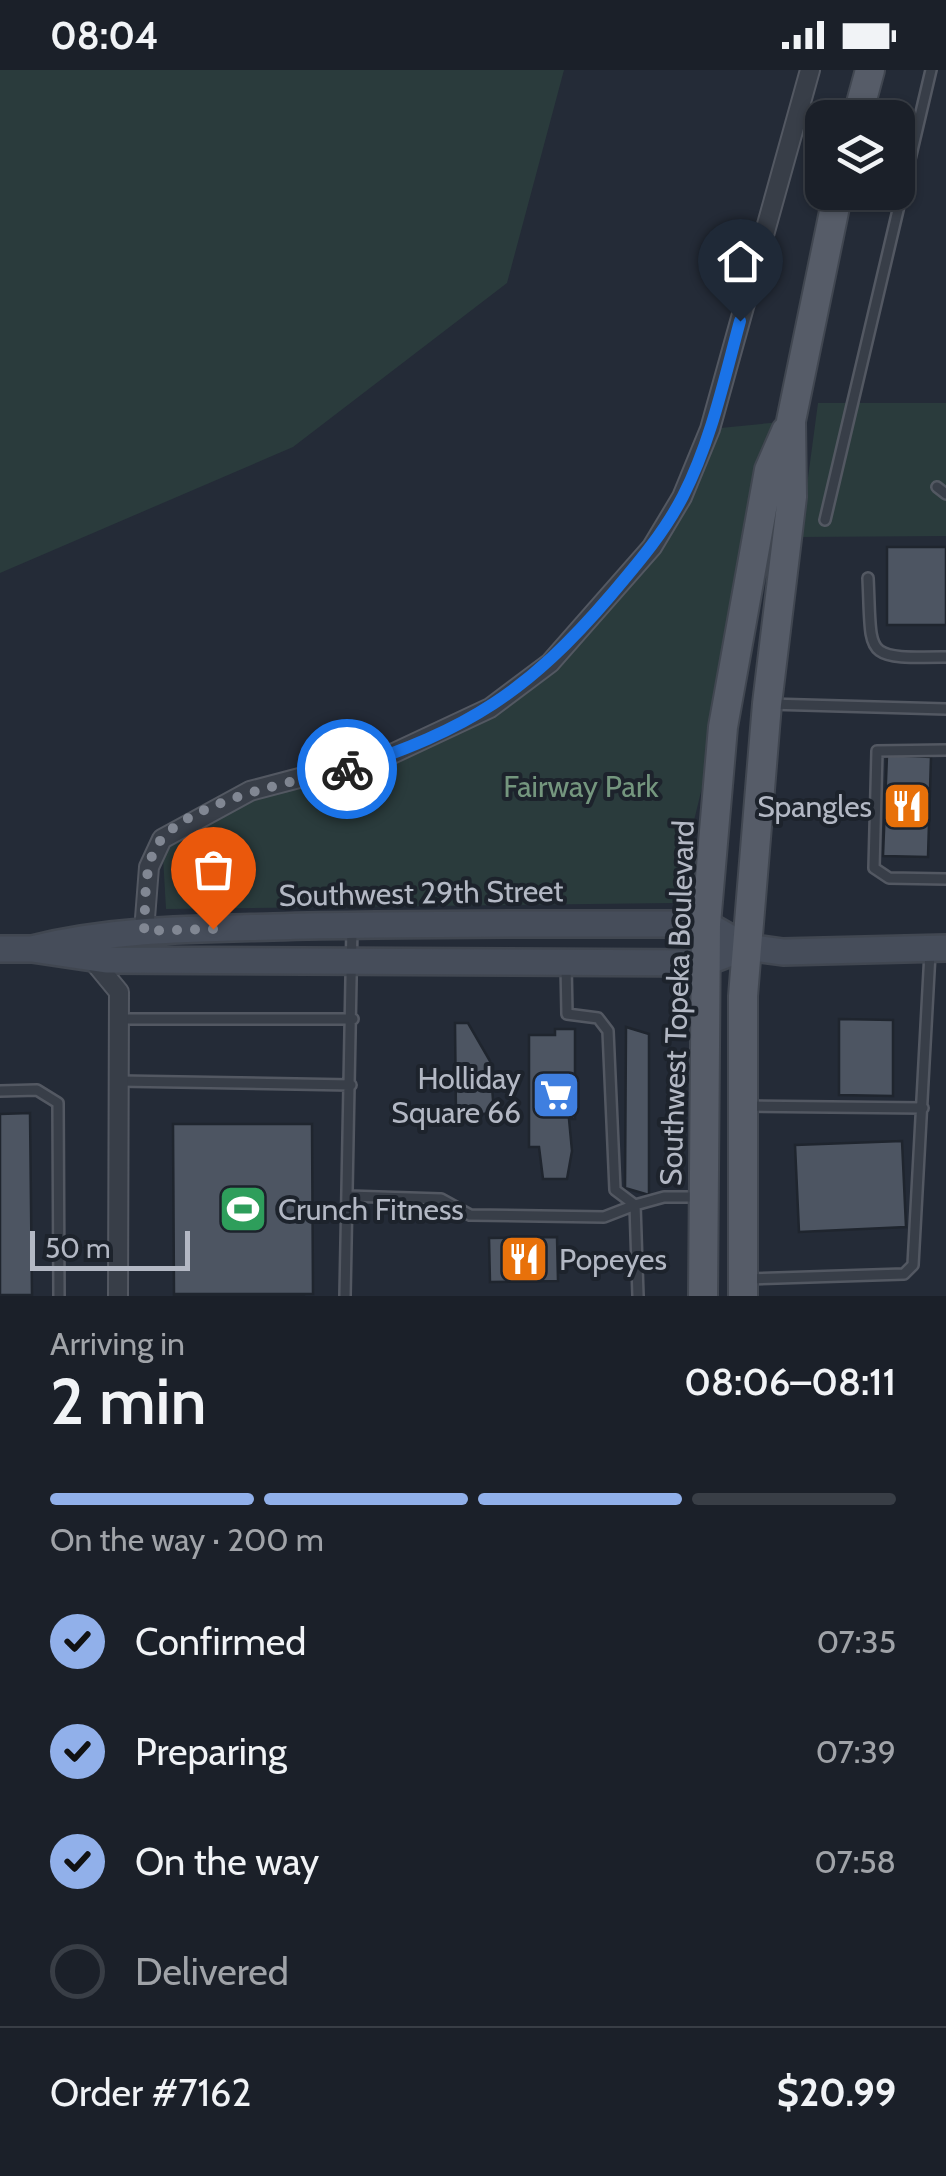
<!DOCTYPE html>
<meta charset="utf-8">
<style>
:root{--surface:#1b2029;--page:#242831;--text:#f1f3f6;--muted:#a0a3a8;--line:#393e46;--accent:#91b0ea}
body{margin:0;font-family:Cabin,sans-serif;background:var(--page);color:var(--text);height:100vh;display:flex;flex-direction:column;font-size:38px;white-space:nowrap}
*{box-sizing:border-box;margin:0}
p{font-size:32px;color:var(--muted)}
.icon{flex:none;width:55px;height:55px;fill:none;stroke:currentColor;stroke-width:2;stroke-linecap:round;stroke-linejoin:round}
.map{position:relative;height:1226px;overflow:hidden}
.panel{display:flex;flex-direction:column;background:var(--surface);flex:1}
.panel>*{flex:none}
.buttons{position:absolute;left:805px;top:30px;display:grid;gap:20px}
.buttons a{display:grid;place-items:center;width:110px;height:110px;border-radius:20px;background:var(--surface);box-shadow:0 2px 8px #0004,0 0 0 2px var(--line);font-size:50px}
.scale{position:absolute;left:30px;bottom:25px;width:160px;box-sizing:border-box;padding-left:10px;border:5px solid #b3b8c4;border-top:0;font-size:28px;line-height:35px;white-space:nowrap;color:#b3b8c4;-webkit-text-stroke:8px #1d232c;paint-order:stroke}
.pin{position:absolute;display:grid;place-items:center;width:85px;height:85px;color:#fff;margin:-102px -42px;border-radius:50% 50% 50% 0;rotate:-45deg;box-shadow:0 0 10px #0007}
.pin .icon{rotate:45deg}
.courier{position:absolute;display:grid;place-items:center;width:100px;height:100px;margin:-50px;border:8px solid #1a73e8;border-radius:50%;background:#fff;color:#222;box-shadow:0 2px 12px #0007}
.overview em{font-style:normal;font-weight:600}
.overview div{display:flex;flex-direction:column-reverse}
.overview{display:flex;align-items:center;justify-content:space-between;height:170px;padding:0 50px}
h1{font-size:65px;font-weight:600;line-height:75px}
.bar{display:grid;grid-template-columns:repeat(4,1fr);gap:15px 10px;align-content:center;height:120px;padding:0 50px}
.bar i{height:12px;border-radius:8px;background:var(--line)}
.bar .selected{background:var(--accent)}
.bar p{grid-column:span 4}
.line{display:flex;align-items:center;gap:25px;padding:0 50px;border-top:2px solid var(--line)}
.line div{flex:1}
ol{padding:0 50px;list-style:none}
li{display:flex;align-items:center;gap:30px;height:110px}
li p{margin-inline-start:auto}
li .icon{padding:10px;border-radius:50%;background:var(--accent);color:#111;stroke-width:4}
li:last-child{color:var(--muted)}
li i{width:55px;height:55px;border:5px solid var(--line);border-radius:50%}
.status{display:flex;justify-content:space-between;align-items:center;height:70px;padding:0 50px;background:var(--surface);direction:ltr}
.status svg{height:28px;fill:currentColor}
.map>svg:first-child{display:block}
</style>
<div class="status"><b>08:04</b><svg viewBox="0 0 49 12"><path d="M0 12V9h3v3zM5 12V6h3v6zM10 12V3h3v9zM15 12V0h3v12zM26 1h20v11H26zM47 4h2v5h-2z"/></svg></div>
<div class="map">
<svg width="946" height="1226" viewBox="0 0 946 1226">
<rect width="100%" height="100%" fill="#242b37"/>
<path fill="#2a3b3c" d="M0 0H564L507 213 293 377 0 503Z
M818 333H946V466L800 467Z
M791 351 674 833 166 839 162 769 250 721 394 683 531 609 652 477 710 359Z"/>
<path fill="#4d5562" stroke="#1f252e" stroke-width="2.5" d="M887 477H946V555H887Z
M887 685 931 687 928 787 883 786Z
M839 949 893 950V1026L839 1025Z
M455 953H468L490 991 494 1043 456 1046Z
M626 957 649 964V1125L625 1118Z
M555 959H575V1049H569L572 1081 567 1109H543L539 1077H529V965H555Z
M30 1043 32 1225H0V1044Z
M173 1054H312L313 1224H174Z
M902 1071 906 1157 799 1162 795 1075Z
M557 1167 558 1211 490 1212 489 1168Z
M174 1224H304V1226H174Z"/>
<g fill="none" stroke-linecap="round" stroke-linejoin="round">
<g stroke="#535862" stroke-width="14">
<path id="lane" d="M937 417 946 424
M825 450 931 0
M868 508C872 589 862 588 946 587
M769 634 946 639
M946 680 877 681 874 798 889 808 946 809
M566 895 567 944 598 948 608 961 615 1120 635 1135 664 1127H698
M119 949H353
M119 1011 351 1015
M0 1021 37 1020 58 1033 59 1226
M746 1036 923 1038
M348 1126 441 1129 470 1145 604 1147 635 1135 638 1226
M746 1209 904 1204 913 1195 930 883
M345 1226 352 857"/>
</g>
<g stroke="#535862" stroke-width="22">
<path id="street" d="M144 861 149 797 162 769 250 721 394 683 490 638 550 593 652 477 682 427 710 359 810 0
M91 888 119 922 118 1226"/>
</g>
<g stroke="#414751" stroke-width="30">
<path id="secondary" d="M0 879H32L106 890 704 893 746 877
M32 879C112 859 191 859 273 857 417 853 562 854 706 854L746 877 783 882 946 878"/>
</g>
<g stroke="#414751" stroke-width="32">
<path id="primary" d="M857 48 870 0
M703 1226 706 854 723 657 769 400 786 361
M743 1226V926L767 634 792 427 791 351 838 122"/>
</g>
<use href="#lane" stroke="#383e48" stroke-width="9"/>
<use href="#street" stroke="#383e48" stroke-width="18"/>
<use href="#secondary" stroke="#464d5a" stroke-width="25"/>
<use href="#primary" stroke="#565c68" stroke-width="28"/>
</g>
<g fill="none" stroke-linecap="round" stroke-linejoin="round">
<path stroke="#818793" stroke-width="10" stroke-dasharray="0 18" d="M213 859 144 861C146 834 143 801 156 777 181 732 299 710 347 699"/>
<path stroke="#1a73e8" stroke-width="12" d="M347 699C468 660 528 622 611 525 638 493 664 463 683 426 711 371 724 310 740 251"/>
</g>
<defs>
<g id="restaurant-square" transform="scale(2.5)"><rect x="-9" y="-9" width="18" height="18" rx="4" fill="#e8710a" stroke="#1d232c"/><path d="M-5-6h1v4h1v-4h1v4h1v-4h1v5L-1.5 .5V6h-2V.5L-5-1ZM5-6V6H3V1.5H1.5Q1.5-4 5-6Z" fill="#fff"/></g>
<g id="supermarket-square" transform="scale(2.5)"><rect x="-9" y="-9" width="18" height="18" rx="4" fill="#3f7fe0" stroke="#1d232c"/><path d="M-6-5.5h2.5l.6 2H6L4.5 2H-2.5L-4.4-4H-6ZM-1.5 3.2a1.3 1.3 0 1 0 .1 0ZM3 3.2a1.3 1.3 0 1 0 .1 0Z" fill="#fff"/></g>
<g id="stadium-square" transform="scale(2.5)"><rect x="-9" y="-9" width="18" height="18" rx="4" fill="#2e9e5b" stroke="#1d232c"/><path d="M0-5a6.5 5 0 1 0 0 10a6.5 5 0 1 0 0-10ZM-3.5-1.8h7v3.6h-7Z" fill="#fff"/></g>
</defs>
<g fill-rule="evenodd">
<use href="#restaurant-square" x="907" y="736"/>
<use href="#supermarket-square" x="556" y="1025"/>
<use href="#stadium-square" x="243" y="1139"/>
<use href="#restaurant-square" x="524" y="1189"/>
</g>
<g text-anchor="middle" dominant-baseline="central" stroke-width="8" stroke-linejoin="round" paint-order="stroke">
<g font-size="30" fill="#74967e" stroke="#1d232c">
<text x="581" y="716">Fairway Park</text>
</g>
<g font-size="30" fill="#b3b8c4" stroke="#1d232c" text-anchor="end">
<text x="872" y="736">Spangles</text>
<text x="521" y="1008">Holliday<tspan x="521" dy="34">Square 66</tspan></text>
<text x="278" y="1139" text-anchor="start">Crunch Fitness</text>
<text x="559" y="1189" text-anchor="start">Popeyes</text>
</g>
<g font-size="30" fill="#b3b8c4" stroke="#1d232c">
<text transform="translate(421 823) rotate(-1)">Southwest 29th Street</text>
<text transform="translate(677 933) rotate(-88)">Southwest Topeka Boulevard</text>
</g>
</g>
</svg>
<div class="buttons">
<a><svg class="icon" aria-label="layers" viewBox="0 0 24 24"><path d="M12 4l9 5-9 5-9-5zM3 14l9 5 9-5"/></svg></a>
</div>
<div class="scale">50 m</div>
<div class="pin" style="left:213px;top:859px;background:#ea580c"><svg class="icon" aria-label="bag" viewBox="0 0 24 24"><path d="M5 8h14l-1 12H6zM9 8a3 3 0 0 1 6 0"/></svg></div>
<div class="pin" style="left:740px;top:251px;background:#1f2937"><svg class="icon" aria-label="home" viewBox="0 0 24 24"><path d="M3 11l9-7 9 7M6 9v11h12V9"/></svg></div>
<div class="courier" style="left:347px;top:699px"><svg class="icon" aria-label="bike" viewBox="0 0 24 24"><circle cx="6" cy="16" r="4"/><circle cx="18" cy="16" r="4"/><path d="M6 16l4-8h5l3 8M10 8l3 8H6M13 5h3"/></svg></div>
</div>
<section class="panel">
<div class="overview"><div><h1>2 min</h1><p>Arriving in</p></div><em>08:06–08:11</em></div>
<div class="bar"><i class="selected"></i><i class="selected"></i><i class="selected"></i><i></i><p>On the way · 200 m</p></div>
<ol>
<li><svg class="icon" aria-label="check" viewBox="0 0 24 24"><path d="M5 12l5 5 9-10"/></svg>Confirmed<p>07:35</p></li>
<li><svg class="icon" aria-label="check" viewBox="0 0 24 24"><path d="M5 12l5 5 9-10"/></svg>Preparing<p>07:39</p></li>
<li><svg class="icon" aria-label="check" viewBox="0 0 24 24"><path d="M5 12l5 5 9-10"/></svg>On the way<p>07:58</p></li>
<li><i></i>Delivered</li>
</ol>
<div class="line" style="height:130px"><div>Order #7162</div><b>$20.99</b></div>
</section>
